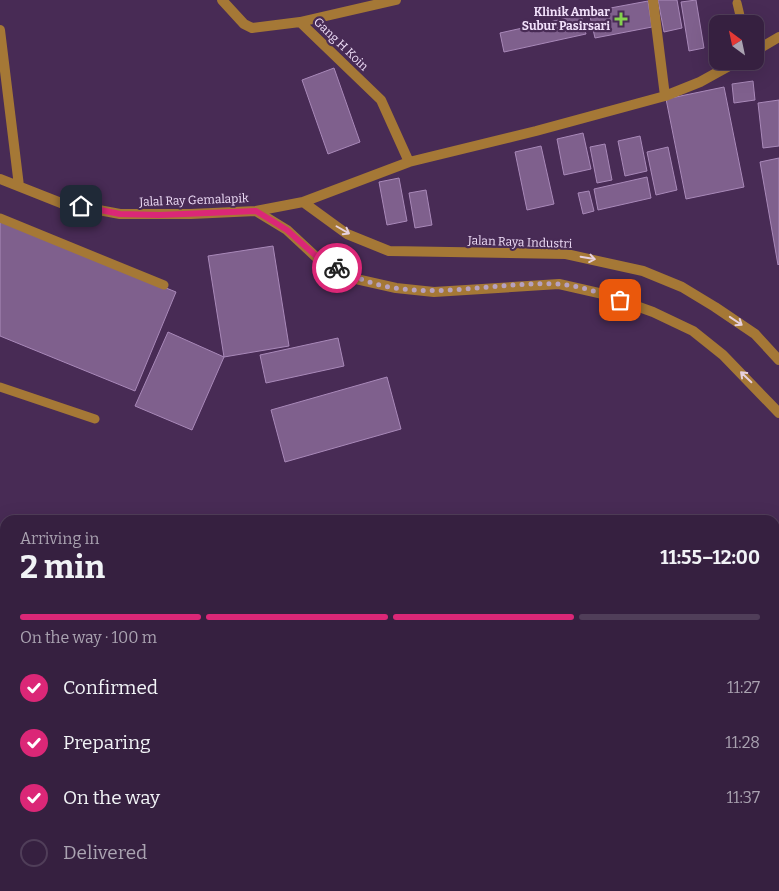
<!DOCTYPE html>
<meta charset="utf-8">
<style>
:root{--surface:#362040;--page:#3d2847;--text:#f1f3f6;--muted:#aaa3b1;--line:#503e59;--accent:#db2777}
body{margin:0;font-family:Bitter,serif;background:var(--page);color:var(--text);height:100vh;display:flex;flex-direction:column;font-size:19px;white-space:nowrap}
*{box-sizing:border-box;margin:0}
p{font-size:16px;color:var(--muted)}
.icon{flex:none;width:28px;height:28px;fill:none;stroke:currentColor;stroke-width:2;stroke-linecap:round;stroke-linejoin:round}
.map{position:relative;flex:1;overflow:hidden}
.side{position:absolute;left:0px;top:515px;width:780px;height:376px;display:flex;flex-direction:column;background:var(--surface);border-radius:15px 15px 0 0;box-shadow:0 5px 20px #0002,0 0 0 1px var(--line)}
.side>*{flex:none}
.needle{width:32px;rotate:327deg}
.buttons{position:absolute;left:709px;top:15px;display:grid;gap:10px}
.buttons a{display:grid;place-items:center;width:55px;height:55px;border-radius:10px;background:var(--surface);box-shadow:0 5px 20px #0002,0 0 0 1px var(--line);font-size:25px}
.pin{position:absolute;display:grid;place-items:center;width:42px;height:42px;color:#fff;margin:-21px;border-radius:10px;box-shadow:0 2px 8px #0006}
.courier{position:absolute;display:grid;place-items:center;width:50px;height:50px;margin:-25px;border:4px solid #db2777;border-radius:50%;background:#fff;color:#222;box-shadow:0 1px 6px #0007}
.head em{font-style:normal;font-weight:700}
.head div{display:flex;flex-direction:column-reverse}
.head{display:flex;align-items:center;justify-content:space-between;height:85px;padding:0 20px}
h1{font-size:32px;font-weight:700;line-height:38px}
.bar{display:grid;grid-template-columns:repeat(4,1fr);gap:8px 5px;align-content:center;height:60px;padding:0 20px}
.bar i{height:6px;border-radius:4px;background:var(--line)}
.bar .selected{background:var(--accent)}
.bar p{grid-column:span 4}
ol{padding:0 20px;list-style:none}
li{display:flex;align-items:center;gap:15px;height:55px}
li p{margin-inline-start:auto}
li .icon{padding:5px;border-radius:50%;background:var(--accent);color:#fff;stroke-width:4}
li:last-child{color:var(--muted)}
li i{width:28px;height:28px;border:2px solid var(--line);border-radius:50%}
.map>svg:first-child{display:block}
</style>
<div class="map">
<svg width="779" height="891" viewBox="0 0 779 891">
<rect width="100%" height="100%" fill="#482b55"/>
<path fill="#7f608d" stroke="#a989b9" d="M658 0H677L682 28 664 32Z
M696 0 704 48 689 51 681 2Z
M648 1 652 27 595 38 589 12Z
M581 15 586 34 504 52 500 33Z
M334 68 360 142 328 154 302 80Z
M753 81 755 100 734 103 732 84Z
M724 87 744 187 686 199 666 99Z
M779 100V146L763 148 758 103Z
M583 133 591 169 564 175 557 139Z
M640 136 647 171 625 176 618 141Z
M605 144 612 180 597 183 590 147Z
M541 146 554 204 527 210 515 152Z
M668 147 677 190 656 195 647 152Z
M779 158V264L778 265 760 162Z
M647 177 651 198 598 210 594 189Z
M399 178 407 221 387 225 379 182Z
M426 190 432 225 415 228 409 193Z
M589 191 594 211 583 214 578 193Z
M0 221 176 292 135 391 0 336Z
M273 246 289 346 224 357 208 256Z
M168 332 224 357 192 430 135 406Z
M338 338 344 366 266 383 260 355Z
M387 377 401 429 285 462 271 410Z
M775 752 779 762V775L775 777Z
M306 886H341L342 891H307Z
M356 886H370L372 891H358Z
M374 886H389L390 891H375Z
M391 886H406L407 891H392Z
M409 886H430L432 891H411Z"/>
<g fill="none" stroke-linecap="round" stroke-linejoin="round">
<path stroke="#a57836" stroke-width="9" d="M737 3 742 24
M0 218 164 285
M0 387 95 419"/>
<path stroke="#a57836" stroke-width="10" d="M222 0 244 24 252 28 300 22 381 100 409 162
M653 0 665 96
M300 22 396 0
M0 30 19 186
M755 51 779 37
M0 179 61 203 120 214H191L256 211 303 202 409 162 536 131 665 96 700 82 738 61
M303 202 347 234 389 251 566 254 643 271 682 287 715 307 755 334 779 360
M256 211 287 230 316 257 356 279 396 288 434 292 559 284 603 294 653 312 693 331 723 355 779 413
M775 583 779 593
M775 786 779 784
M271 886 273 891
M452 886 454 891
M561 886 563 891
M139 891 158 886
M244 891 248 886
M491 891 503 886"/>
</g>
<defs><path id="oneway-shaft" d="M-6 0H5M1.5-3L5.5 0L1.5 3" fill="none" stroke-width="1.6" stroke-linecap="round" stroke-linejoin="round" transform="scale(1.25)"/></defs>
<g stroke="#e6d0dd">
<use href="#oneway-shaft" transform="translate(343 230) rotate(30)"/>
<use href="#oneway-shaft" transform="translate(588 258) rotate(10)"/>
<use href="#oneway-shaft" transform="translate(736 321) rotate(34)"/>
<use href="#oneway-shaft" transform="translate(746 377) rotate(-136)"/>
</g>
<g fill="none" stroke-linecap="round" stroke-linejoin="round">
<path stroke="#b6a1c0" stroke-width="5" stroke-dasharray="0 9" d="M337 268C410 309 480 281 557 284 578 285 601 293 620 300"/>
<path stroke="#db2777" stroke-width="6" d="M81 206 120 214 159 215 256 211 287 230 316 256 337 268"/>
</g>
<path fill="#84d04e" stroke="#482b55" stroke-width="2" d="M618.5 11.5h5v5h5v5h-5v5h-5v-5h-5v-5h5z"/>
<g text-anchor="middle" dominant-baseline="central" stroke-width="4.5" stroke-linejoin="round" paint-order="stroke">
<g font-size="12" font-weight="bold" fill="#f1e0fa" stroke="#482b55" text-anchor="end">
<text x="610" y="12">Klinik Ambar<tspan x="610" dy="14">Subur Pasirsari</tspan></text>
</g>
<g font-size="12" fill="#f1e0fa" stroke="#482b55">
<text transform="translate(341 44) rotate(44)">Gang H Koin</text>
<text transform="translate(194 200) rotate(-2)">Jalal Ray Gemalapik</text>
<text transform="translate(520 242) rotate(2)">Jalan Raya Industri</text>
</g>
</g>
</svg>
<div class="buttons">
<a><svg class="needle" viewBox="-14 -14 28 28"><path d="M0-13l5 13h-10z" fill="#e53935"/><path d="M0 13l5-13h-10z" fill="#aaa3b1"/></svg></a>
</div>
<div class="pin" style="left:620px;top:300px;background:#ea580c"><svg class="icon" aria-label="bag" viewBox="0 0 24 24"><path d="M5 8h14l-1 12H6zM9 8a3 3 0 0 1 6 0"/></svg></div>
<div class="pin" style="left:81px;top:206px;background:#1f2937"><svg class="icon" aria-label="home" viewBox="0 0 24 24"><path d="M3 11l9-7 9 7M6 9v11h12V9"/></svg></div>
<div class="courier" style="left:337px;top:268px"><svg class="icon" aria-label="bike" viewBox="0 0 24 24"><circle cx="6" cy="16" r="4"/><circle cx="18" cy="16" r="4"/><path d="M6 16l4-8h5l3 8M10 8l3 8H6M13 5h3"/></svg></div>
<section class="side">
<div class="head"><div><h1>2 min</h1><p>Arriving in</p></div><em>11:55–12:00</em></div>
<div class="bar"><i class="selected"></i><i class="selected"></i><i class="selected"></i><i></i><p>On the way · 100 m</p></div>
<ol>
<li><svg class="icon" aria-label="check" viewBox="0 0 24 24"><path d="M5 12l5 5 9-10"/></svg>Confirmed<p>11:27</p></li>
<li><svg class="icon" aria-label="check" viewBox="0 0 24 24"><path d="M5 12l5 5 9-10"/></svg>Preparing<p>11:28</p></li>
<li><svg class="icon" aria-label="check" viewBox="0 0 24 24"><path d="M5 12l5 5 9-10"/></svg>On the way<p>11:37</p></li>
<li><i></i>Delivered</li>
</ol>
</section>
</div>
